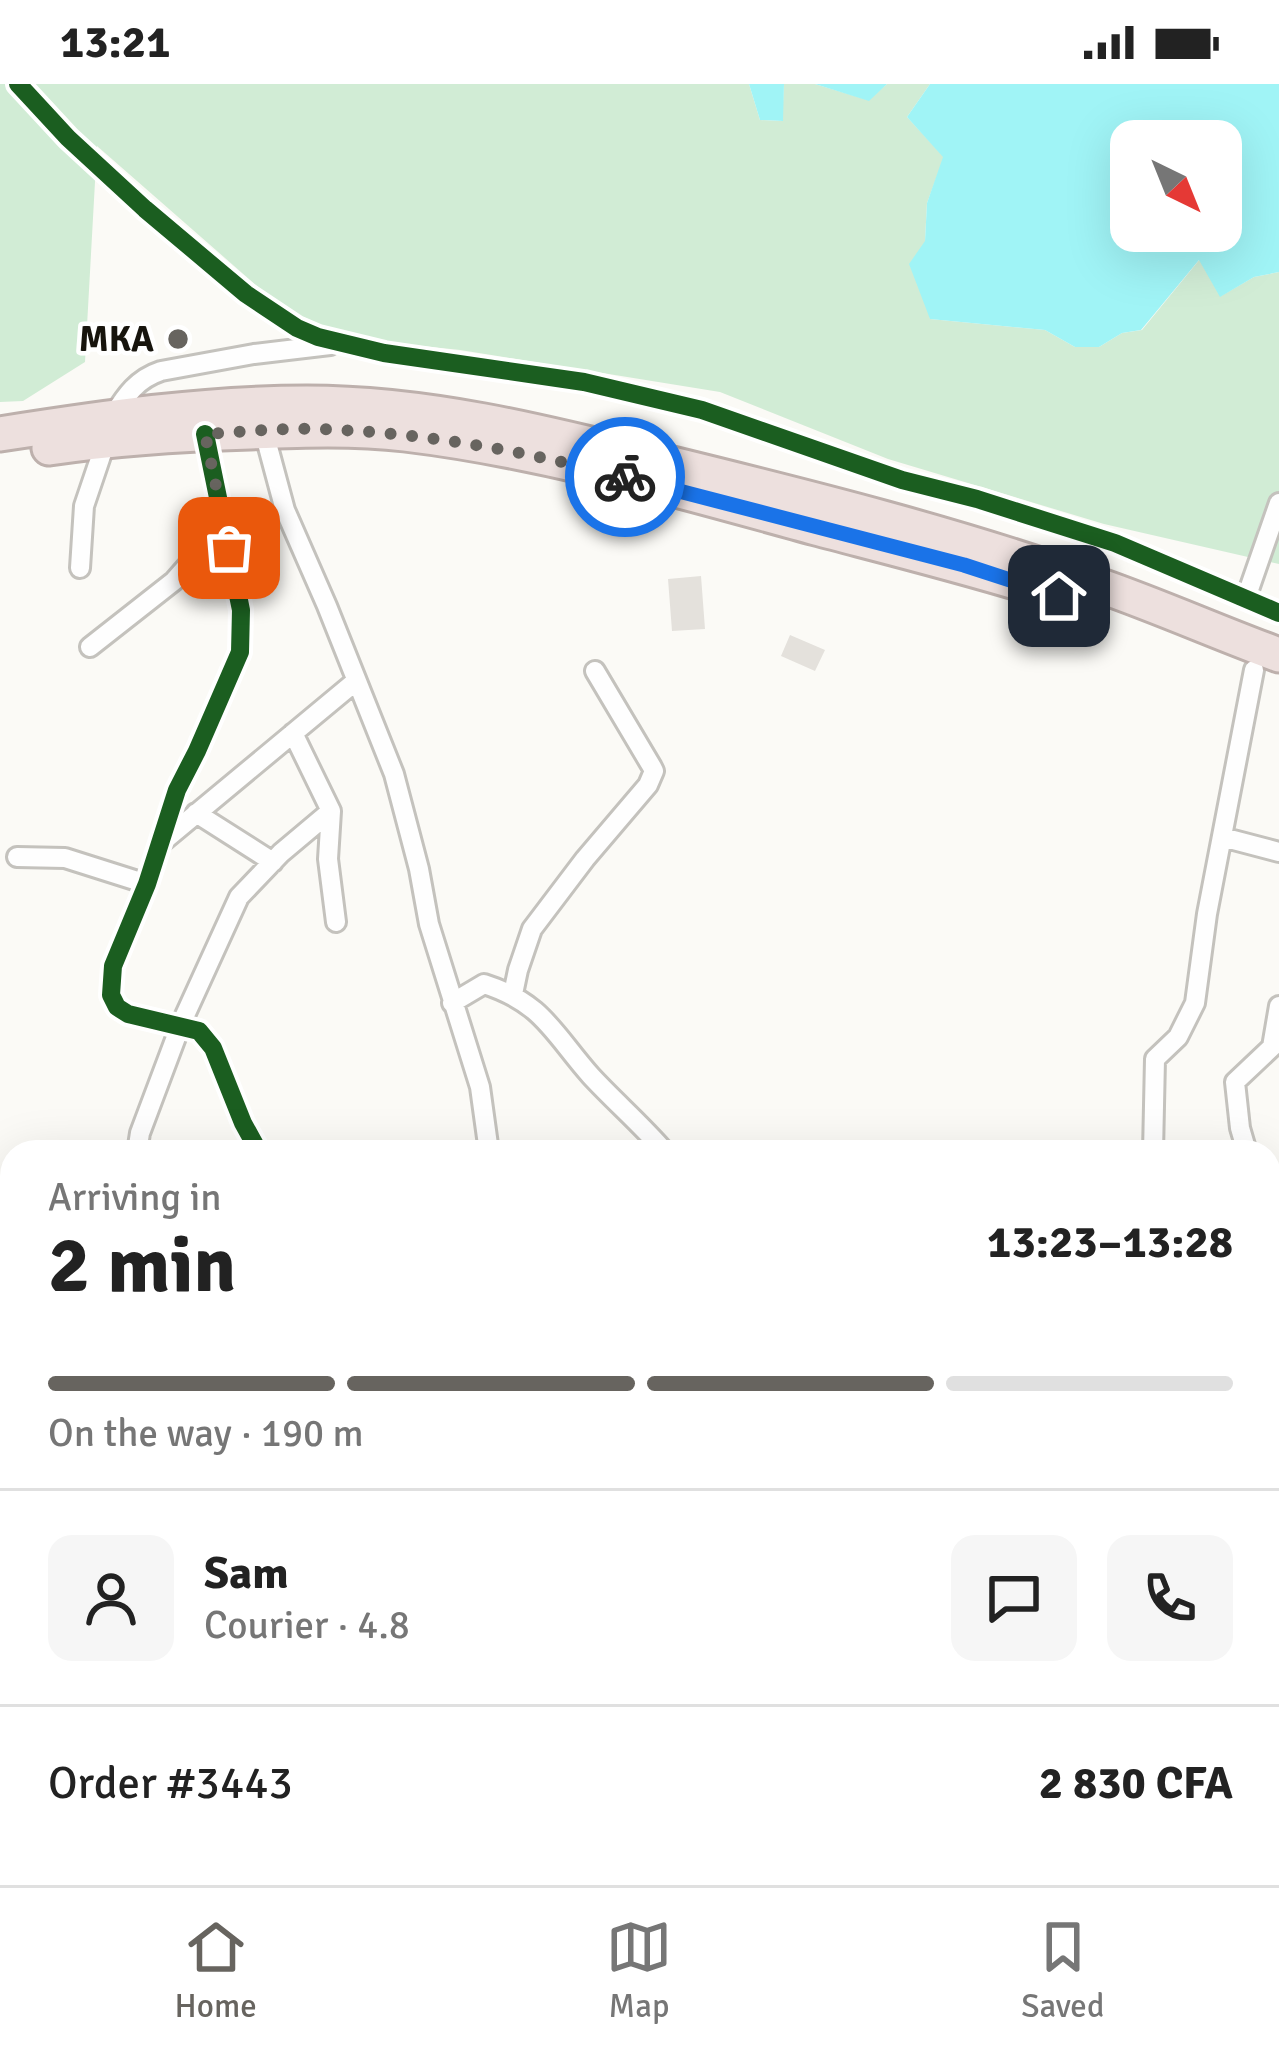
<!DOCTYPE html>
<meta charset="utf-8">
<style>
:root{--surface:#fff;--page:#f6f6f6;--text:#222;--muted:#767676;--line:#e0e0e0;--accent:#67645f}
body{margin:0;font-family:Signika,sans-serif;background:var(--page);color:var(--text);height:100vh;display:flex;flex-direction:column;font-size:45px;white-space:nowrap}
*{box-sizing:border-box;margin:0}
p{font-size:39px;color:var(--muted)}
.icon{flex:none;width:66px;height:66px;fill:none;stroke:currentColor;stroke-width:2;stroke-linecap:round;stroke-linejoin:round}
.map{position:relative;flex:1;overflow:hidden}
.drawer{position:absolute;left:0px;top:1056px;width:1281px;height:747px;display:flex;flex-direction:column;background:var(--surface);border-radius:36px 36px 0 0;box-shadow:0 12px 48px #0002}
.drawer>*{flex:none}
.needle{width:78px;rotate:137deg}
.fabs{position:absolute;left:1110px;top:36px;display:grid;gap:24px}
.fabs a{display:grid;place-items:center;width:132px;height:132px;border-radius:24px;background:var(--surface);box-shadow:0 12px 48px #0002;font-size:60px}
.pin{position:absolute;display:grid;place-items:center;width:102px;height:102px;color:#fff;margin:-51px;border-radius:24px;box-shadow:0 6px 18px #0006}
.courier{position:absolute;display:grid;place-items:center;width:120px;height:120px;margin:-60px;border:9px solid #1a73e8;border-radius:50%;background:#fff;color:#222;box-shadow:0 3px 15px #0007}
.summary em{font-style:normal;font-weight:700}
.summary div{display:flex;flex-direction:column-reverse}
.summary{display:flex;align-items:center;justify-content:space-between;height:204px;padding:0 48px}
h1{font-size:78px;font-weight:700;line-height:90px}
.bar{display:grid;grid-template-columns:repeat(4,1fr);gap:18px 12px;align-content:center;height:144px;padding:0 48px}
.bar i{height:15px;border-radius:9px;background:var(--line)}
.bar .on{background:var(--accent)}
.bar p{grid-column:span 4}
.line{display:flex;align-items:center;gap:30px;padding:0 48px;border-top:3px solid var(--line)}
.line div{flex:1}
.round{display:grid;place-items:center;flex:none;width:126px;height:126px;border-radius:24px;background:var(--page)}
.status{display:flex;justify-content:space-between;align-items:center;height:84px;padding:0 60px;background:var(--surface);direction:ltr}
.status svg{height:33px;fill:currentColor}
.tab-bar{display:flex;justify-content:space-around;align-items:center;height:168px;border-top:3px solid var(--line);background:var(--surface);font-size:33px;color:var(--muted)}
.tab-bar a{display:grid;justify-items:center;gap:6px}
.tab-bar .on{color:var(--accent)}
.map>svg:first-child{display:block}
</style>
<div class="status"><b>13:21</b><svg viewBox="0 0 49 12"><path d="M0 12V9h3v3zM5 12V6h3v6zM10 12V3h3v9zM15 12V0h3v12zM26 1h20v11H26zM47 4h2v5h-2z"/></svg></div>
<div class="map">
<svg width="1279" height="1801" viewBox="0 0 1279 1801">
<rect width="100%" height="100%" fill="#fbfaf6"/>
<path fill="#d1ecd5" d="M0 0H749L760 36 782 37 784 0H815L868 16 887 0H930L907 33 944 73 927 119 925 157 930 235 1045 246 1075 263H1099L1122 249 1142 246 1200 175 1221 212 1254 193 1279 188V480L1104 440 888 375 720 308 460 266 374 257 319 240 281 223 97 62 85 278 23 317 0 318Z"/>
<path fill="#a0f4f6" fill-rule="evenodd" d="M749 0H784L783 37 760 36Z
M815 0H887L869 17Z
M930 0H1279V188L1254 193 1220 213 1199 176 1141 246 1122 249 1099 263H1075L1045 246 930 235 909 180 925 157 927 119 943 73 907 33ZM1221 57V147H1131V57Z"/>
<path fill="#e4e1dc" d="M701 492 705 545 672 547 668 495Z
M790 551 825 566 815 587 781 572Z"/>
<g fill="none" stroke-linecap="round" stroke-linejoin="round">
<g stroke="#c4c2bd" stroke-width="24">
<path id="street" d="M18 0 68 54 145 125 246 210 297 244 318 253 384 269 584 298 702 326 902 396 977 415 1115 459 1279 529
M113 332C126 311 137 295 161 287L254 270 330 261
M264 348 285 426 327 522 394 690 419 785 429 840 480 1003 489 1068
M205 350 241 526 240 568 197 667 177 706 147 800 113 882 111 911 117 923 128 930 199 947 213 964 243 1039 259 1068
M80 484 84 422 106 357
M1246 514 1279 419
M90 563 174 497 224 440
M293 649 331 727 328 775 336 838
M196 729 273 778
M1222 753 1279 768
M161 759 356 597
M17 773 65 774 147 800
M513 910 518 886 532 845 585 775 648 701 654 687 652 683 595 587
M452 919 484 900C543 919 553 949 591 992 615 1018 642 1041 665 1068
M137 1068 140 1049 181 940 239 813 281 769 331 727
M1153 1068 1155 975 1178 953 1195 919 1207 830 1254 586
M1247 1068 1240 1044 1235 998 1272 963 1279 922
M1269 1124 1279 1139
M0 1516 12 1517
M1269 1616 1279 1614
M0 1654 5 1656 12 1650
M152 1791 163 1801
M713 1791 716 1801
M918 1791 926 1801
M1151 1791 1157 1801
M586 1795 600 1791
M253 1801 265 1791
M535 1801 544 1791
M851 1801 863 1791
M987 1801 996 1791
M1061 1801 1081 1791"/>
</g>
<g stroke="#c4c2bd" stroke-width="30">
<path id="secondary" d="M0 1781 24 1801"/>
</g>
<g stroke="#bdb0ac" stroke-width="39">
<path id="highway" d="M0 350C102 334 204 319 307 319 429 319 547 349 664 378 811 414 959 451 1101 502 1161 523 1219 549 1279 571
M49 364C116 354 183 350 250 348 302 346 354 344 405 350 546 367 680 407 816 444 892 464 969 483 1045 507"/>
</g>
<use href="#street" stroke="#fefefe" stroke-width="18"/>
<use href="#secondary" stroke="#fefefe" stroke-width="24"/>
<use href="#highway" stroke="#ede0de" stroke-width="33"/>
<g stroke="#fff" stroke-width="26">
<path id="cycleway" d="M18 0 68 54 145 125 246 210 297 244 318 253 384 269 584 298 702 326 902 396 977 415 1115 459 1279 529
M205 350 241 526 240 568 197 667 177 706 147 800 113 882 111 911 117 923 128 930 199 947 213 964 243 1039 259 1068"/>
</g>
<use href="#cycleway" stroke="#1b5e20" stroke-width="18"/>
</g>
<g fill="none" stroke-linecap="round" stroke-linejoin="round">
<path stroke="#67645f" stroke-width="12" stroke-dasharray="0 21.6" d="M229 464 205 350C242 348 279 344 316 345 421 348 523 367 625 393"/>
<path stroke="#1a73e8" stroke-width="15" d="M625 393 964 481 1059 512"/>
</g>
<circle fill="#67645f" stroke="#fff" stroke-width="4.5" cx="178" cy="255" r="12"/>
<g text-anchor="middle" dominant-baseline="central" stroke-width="9" stroke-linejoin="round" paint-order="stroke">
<g font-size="36" font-weight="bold" fill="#17140d" stroke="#fff" text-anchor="end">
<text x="154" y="255">MKA</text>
</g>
</g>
</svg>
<div class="fabs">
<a><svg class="needle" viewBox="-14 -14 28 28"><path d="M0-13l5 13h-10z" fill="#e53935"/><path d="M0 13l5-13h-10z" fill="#767676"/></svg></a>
</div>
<div class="pin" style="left:229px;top:464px;background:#ea580c"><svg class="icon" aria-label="bag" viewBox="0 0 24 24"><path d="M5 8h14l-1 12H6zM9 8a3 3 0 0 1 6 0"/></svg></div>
<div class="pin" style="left:1059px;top:512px;background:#1f2937"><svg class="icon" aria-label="home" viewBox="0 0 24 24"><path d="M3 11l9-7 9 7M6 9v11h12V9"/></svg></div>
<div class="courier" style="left:625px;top:393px"><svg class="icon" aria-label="bike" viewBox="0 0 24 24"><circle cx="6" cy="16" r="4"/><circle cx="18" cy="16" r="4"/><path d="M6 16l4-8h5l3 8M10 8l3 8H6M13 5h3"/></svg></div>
<section class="drawer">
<div class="summary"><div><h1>2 min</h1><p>Arriving in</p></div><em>13:23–13:28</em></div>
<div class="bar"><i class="on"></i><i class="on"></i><i class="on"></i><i></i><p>On the way · 190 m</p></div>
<div class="line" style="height:216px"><a class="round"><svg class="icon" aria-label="person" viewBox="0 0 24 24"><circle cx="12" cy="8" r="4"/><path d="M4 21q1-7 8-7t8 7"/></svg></a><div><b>Sam</b><p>Courier · 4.8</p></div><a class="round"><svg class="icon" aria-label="chat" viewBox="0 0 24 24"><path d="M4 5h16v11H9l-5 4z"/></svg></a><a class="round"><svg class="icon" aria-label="phone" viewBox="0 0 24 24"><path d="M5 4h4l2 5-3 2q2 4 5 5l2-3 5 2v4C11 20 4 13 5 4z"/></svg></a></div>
<div class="line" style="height:156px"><div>Order #3443</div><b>2 830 CFA</b></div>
</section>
</div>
<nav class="tab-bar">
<a class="on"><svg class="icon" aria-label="home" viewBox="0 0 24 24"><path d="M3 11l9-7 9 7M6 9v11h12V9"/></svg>Home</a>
<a><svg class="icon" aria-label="map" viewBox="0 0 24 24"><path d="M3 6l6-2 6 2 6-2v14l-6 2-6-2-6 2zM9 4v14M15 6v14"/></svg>Map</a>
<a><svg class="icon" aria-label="saved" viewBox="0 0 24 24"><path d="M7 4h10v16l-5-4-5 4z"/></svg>Saved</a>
</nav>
